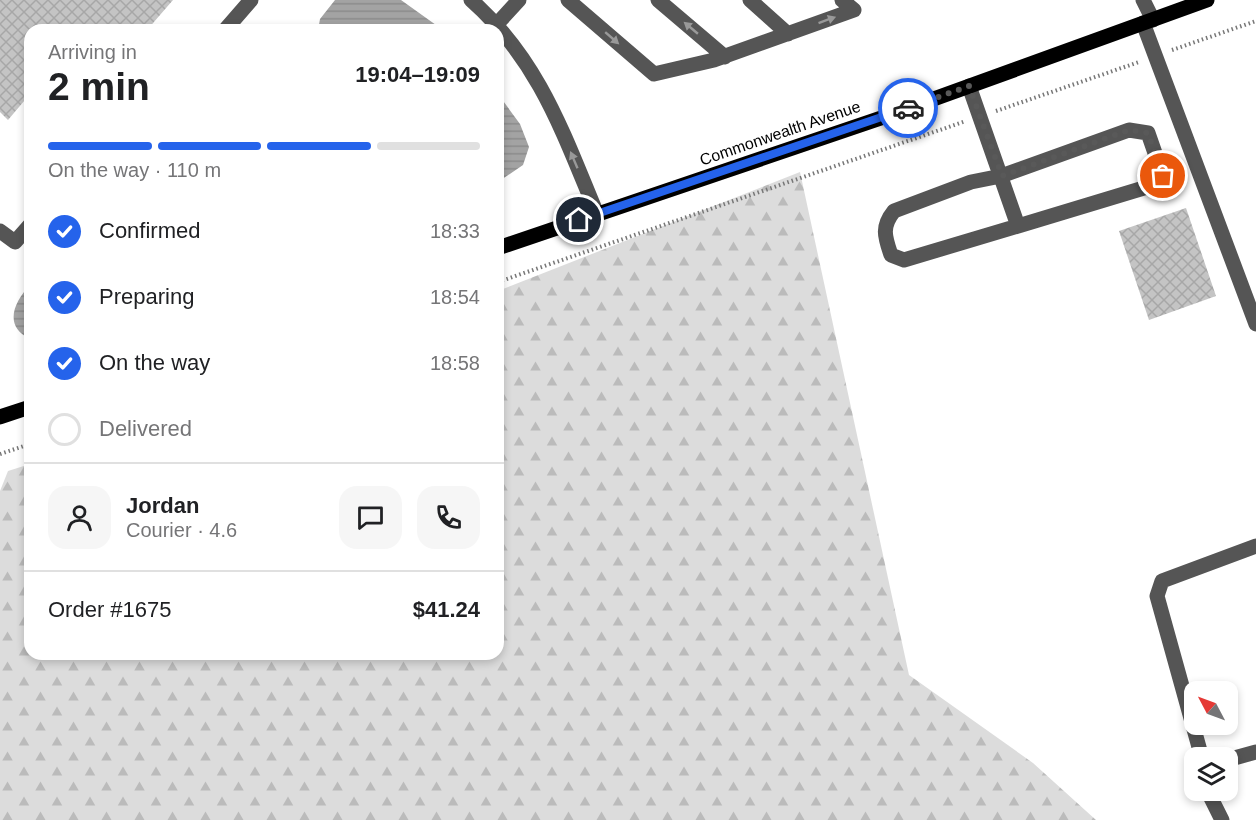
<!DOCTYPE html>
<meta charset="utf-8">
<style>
:root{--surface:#fff;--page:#f6f6f6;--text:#202124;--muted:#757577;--line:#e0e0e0;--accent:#2563eb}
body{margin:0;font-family:Helvetica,sans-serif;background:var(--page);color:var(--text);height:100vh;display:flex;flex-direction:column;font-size:22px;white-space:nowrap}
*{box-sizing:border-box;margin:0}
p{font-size:20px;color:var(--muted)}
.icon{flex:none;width:33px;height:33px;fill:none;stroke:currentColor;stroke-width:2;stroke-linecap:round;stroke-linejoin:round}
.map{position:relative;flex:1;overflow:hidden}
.sheet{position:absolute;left:24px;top:24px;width:480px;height:636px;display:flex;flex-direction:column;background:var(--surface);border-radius:18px;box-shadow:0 3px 9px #0003}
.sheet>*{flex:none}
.needle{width:39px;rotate:311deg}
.buttons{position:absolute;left:1184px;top:681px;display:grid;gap:12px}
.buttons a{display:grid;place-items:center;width:54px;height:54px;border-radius:12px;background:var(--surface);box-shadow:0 3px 9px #0003;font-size:30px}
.pin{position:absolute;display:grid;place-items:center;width:51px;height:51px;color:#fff;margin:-26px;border:3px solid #fff;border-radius:50%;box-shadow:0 2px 6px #0007}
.courier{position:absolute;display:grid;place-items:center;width:60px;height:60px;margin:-30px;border:4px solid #2563eb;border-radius:50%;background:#fff;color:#222;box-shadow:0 2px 8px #0007}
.summary em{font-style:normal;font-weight:800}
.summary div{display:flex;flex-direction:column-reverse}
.summary{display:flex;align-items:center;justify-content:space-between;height:102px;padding:0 24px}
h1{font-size:39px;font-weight:800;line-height:45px}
.bar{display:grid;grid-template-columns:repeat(4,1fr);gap:9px 6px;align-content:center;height:72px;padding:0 24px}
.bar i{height:8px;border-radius:4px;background:var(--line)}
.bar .active{background:var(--accent)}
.bar p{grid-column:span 4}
.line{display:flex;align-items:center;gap:15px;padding:0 24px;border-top:2px solid var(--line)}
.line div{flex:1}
.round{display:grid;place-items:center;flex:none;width:63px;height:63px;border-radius:18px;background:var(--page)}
ol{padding:0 24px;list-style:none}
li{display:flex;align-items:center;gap:18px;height:66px}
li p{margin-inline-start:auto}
li .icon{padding:6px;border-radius:50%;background:var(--accent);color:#fff;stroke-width:4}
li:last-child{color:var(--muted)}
li i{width:33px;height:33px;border:3px solid var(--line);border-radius:50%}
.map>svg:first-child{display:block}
</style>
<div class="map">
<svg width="1256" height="820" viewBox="0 0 1256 820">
<defs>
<pattern id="forest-firs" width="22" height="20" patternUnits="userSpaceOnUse" patternTransform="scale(1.5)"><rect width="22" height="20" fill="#dcdcdc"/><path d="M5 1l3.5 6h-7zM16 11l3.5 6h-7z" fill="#bbb"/></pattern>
<pattern id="water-rules" width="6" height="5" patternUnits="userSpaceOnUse" patternTransform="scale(1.5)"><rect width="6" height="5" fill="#a3a3a3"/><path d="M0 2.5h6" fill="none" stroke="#8b8b8b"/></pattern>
<pattern id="building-cross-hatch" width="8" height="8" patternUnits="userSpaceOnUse" patternTransform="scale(1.5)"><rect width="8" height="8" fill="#c4c4c4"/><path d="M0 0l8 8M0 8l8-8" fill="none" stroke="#a7a7a7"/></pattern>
</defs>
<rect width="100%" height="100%" fill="#fff"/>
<path fill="url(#forest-firs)" d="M800 172 909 675 1033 763 1096 820H0V491L8 471 30 464V654H498V291Z"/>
<path fill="url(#water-rules)" d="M335 0H401L443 30H318L320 19Z
M498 94 520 124 529 147 523 165 498 182Z
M30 285V339C3 326 14 302 30 285Z"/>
<path fill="url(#building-cross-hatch)" d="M0 0H173L147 30H30V94L8 120 0 112Z
M1186 208 1216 296 1149 320 1119 231Z"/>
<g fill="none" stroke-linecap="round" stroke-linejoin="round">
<path stroke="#777" stroke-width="4" stroke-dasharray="1.5 3" stroke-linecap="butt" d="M1172 50 1256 21
M996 111 1139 62
M498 282 966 121
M0 454 30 444"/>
<path stroke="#555" stroke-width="15" d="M471 0C539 60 563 133 597 214
M568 0 654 74 714 60 854 10 842 0
M658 0 725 57
M750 0 788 34
M1143 0 1153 20
M1143 23 1256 324
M497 24 519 0
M225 30 251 0
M969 86 1018 226 1157 184 1163 176 1148 133 1129 130 1001 176 971 182 894 211C881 227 885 237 891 255L904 260 1018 226
M0 231 15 242 30 225
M1202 758 1157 596 1162 581 1256 546
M1227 760 1256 752
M1207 790 1222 820"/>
<path stroke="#000" stroke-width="15" d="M498 248 881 118 1207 0
M0 417 30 407"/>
</g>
<defs><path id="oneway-solid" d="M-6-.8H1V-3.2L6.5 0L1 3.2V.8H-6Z" transform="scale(1.5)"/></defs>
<g fill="#999">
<use href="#oneway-solid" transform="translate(827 20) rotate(-20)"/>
<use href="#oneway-solid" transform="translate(691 28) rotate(-140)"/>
<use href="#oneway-solid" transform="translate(612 38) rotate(41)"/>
<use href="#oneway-solid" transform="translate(574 160) rotate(-113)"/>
</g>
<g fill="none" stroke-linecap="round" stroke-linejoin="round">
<path stroke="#595959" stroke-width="6" stroke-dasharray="0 10.8" d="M908 108 969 86 1002 176 1129 130 1148 133 1163 176"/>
<path stroke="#2563eb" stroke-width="8" d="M579 220 908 108"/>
</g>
<g text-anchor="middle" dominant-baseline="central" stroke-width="4.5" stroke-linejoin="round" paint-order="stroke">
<g font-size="16" fill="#000" stroke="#fff">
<text transform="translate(780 133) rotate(-19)">Commonwealth Avenue</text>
</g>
</g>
</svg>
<div class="buttons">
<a><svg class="needle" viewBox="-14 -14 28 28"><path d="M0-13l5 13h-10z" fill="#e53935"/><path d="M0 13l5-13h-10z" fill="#757577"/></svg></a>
<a><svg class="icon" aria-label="layers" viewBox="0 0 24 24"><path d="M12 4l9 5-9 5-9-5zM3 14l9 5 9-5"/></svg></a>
</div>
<div class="pin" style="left:1163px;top:176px;background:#ea580c"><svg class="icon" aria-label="bag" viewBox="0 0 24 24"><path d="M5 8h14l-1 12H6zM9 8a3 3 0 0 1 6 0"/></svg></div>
<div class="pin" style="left:579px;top:220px;background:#1f2937"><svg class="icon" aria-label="home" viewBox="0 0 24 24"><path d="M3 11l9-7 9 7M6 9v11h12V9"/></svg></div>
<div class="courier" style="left:908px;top:108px"><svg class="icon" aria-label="car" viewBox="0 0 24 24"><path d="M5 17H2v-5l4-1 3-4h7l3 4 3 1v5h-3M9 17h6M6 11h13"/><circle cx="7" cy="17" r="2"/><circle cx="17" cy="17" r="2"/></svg></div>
<section class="sheet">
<div class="summary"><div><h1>2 min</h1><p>Arriving in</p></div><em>19:04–19:09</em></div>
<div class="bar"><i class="active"></i><i class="active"></i><i class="active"></i><i></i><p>On the way · 110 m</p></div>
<ol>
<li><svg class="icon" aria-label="check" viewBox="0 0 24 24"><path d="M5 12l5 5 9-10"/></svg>Confirmed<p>18:33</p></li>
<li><svg class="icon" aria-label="check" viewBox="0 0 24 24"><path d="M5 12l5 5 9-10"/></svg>Preparing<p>18:54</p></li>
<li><svg class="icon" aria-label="check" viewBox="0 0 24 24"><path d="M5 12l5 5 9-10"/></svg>On the way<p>18:58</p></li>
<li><i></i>Delivered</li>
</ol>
<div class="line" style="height:108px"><a class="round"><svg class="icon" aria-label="person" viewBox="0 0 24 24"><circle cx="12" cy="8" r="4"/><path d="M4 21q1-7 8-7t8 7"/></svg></a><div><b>Jordan</b><p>Courier · 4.6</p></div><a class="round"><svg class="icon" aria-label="chat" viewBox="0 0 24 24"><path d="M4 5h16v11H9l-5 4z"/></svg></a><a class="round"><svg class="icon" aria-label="phone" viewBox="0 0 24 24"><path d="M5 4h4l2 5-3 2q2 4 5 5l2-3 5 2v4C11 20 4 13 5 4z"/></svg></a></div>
<div class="line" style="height:78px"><div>Order #1675</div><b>$41.24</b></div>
</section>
</div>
